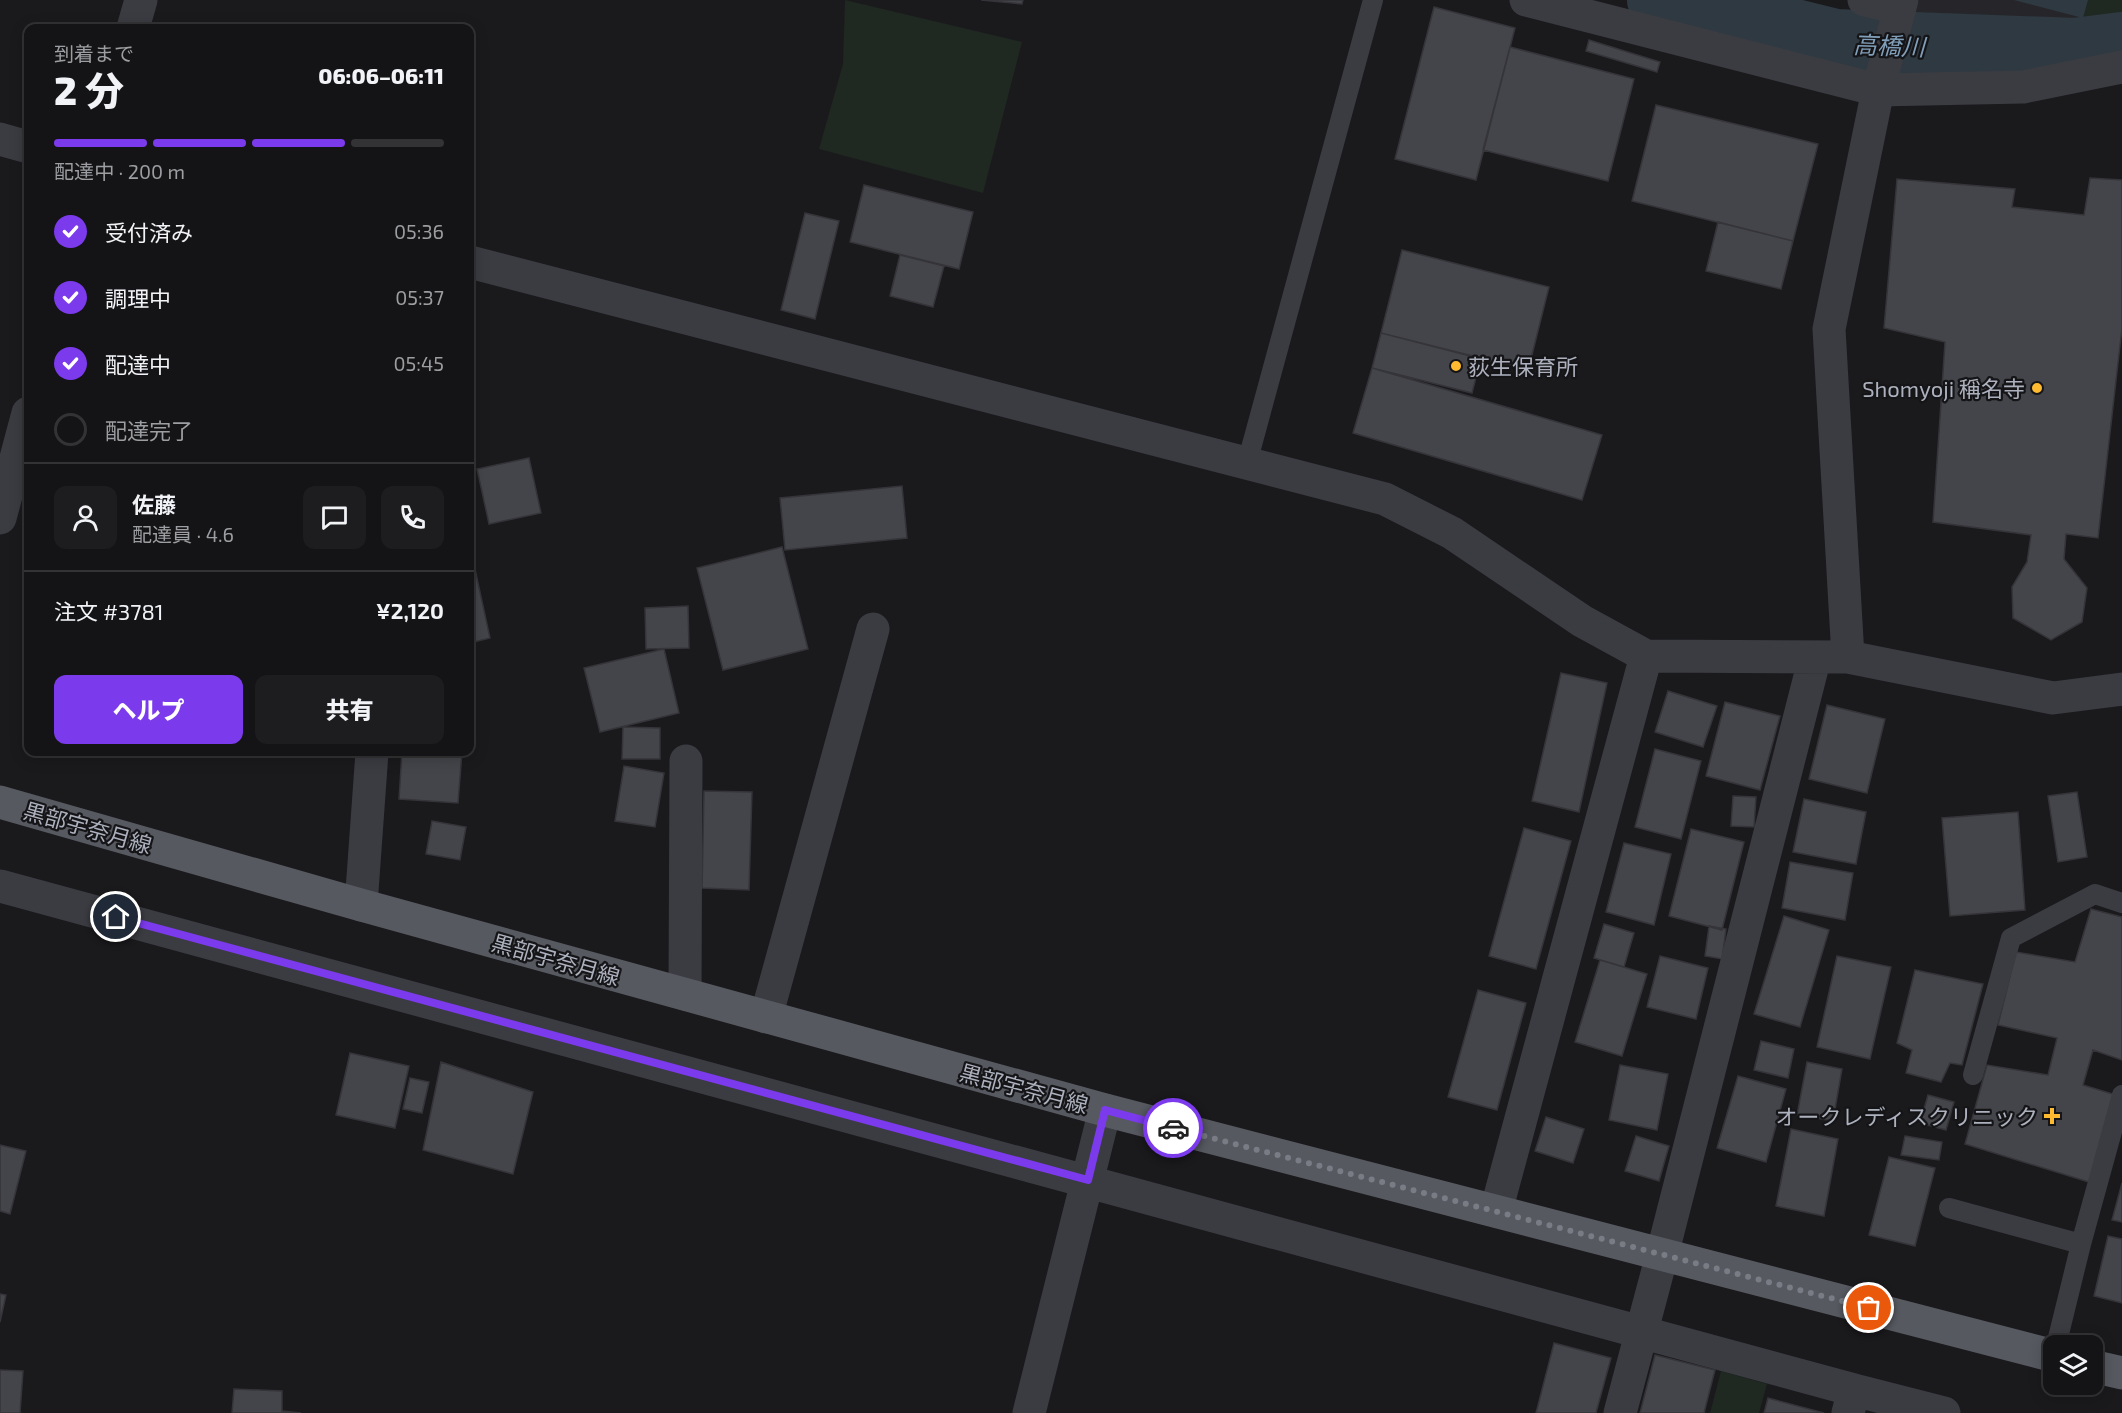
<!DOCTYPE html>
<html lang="ja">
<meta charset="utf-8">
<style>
:root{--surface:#141416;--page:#1d1d1f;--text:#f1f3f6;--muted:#9d9ea1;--line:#333335;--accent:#7c3aed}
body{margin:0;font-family:"Exo 2","Noto Sans JP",sans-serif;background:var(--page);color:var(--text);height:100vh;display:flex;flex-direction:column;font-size:22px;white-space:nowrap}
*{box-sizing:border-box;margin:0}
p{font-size:20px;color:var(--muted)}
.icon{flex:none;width:33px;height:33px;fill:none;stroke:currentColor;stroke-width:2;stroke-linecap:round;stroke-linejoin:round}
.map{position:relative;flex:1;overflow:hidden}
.drawer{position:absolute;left:24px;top:24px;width:450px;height:732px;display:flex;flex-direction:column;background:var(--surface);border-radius:12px;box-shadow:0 3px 15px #0003,0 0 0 2px var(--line)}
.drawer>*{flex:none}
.tools{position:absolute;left:2043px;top:1335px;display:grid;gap:12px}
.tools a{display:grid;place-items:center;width:60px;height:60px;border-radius:12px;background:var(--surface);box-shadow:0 3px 15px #0003,0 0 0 2px var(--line);font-size:30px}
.pin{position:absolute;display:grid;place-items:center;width:51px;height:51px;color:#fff;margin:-26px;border:3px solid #fff;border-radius:50%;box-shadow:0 2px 6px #0007}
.courier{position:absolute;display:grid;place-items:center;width:60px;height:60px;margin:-30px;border:4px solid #7c3aed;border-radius:50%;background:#fff;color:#222;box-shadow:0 2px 8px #0007}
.headline em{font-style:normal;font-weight:800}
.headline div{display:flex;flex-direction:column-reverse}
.headline{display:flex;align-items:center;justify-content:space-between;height:102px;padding:0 30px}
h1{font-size:39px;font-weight:800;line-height:45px}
.bar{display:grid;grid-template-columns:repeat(4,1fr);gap:9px 6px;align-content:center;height:72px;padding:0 30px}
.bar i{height:8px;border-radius:4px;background:var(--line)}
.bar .current{background:var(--accent)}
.bar p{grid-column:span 4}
.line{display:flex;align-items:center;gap:15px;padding:0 30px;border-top:2px solid var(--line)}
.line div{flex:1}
.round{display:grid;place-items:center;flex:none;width:63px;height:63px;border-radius:12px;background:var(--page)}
ol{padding:0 30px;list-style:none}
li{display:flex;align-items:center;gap:18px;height:66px}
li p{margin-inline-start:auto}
li .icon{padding:6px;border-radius:50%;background:var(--accent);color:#fff;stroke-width:4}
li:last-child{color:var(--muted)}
li i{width:33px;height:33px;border:3px solid var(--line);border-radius:50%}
.primary-button{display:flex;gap:12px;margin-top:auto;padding:12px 30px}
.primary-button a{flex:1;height:69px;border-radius:12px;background:var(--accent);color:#fff;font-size:24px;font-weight:800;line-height:69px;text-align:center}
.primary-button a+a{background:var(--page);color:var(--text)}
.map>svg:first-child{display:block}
</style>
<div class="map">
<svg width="2122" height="1413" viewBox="0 0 2122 1413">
<rect width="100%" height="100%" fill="#1a1a1d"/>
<path fill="#26262a" d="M1919 0H2122V18L2054 26 1913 22Z"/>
<path fill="#1f2821" d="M845 0 1022 42 983 193 819 149 843 64Z
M2088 0H2122V14L2083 18Z
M1721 1371 1767 1384 1759 1413H1710Z"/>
<path fill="#2f3942" d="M2014 0H2088L2083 18Z"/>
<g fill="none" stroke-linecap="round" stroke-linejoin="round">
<path stroke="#2f3942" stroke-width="68" d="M1661 0 1835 43 2075 52 2122 46"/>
</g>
<path fill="#44454a" stroke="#343439" stroke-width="1.5" d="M981 0H1023L1022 4Z
M1434 7 1515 28 1476 180 1395 159Z
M1589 40 1660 62 1657 72 1586 51Z
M1510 47 1634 79 1608 181 1483 150Z
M1656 105 1818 144 1793 241 1632 201Z
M2090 178 2122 180V328L2098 538 2066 534 2064 559 2087 588 2082 622 2051 640 2013 618 2012 587 2027 562 2031 535 1933 522 1945 342 1884 328 1897 179 2015 189 2012 207 2084 215Z
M864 185 973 212 959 269 850 242Z
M805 213 839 221 815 319 781 310Z
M1718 222 1793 241 1781 289 1706 271Z
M1402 250 1549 287 1528 371 1381 333Z
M900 255 944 266 933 307 890 296Z
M1381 333 1481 358 1472 393 1372 368Z
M1372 368 1602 435 1582 500 1353 433Z
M529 458 541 513 489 524 477 469Z
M902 486 907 538 785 550 780 498Z
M470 546 490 638 470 643Z
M782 547 808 649 723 670 697 568Z
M688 606 689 648 646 649 645 608Z
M664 649 679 713 600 732 584 668Z
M1561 673 1607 683 1579 812 1532 801Z
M1668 691 1717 706 1703 747 1655 732Z
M1725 702 1780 716 1760 790 1706 776Z
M1827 705 1885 719 1867 793 1809 779Z
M623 727 660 728V759H622Z
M1655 749 1701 761 1681 839 1635 827Z
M402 752H462L458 803 399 799Z
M624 766 664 773 655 827 615 821Z
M704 791 752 792 749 890 702 888Z
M2077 792 2087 857 2058 862 2048 796Z
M1733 796 1756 797 1754 827 1731 826Z
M1804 799 1866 812 1856 864 1793 852Z
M2018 812 2025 910 1950 916 1942 818Z
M432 821 466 827 460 860 426 854Z
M1524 828 1571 841 1536 969 1489 956Z
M1691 829 1744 842 1722 930 1669 916Z
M1624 843 1671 854 1654 925 1606 912Z
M1790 862 1853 873 1845 920 1782 908Z
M2091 909 2122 917V1060L2093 1050 2083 1085 2116 1095 2092 1183 1965 1144 1987 1065 2048 1075 2057 1038 1998 1025 2016 952 2075 962Z
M1784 916 1829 930 1800 1027 1754 1014Z
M1604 924 1634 933 1624 967 1594 958Z
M1709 926 1726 929 1722 959 1705 956Z
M1660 956 1708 968 1696 1019 1647 1007Z
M1837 956 1891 967 1870 1059 1817 1047Z
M1600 960 1647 974 1622 1056 1575 1042Z
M1915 970 1983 984 1962 1065 1950 1063 1941 1082 1906 1073 1912 1050 1897 1043Z
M1478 990 1526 1003 1497 1110 1448 1097Z
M1761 1041 1794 1049 1788 1078 1754 1070Z
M350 1053 409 1066 395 1128 336 1115Z
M441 1062 533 1092 513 1174 423 1150Z
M1807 1062 1842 1069 1833 1121 1797 1115Z
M1620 1065 1668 1074 1657 1130 1609 1120Z
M1738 1076 1786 1089 1766 1162 1717 1148Z
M410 1078 429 1082 422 1113 403 1109Z
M1928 1095 1954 1102 1946 1130 1920 1123Z
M1546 1117 1584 1129 1573 1163 1535 1151Z
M1791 1129 1838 1139 1824 1216 1776 1206Z
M1636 1136 1669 1146 1659 1181 1625 1171Z
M1905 1136 1942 1142 1939 1160 1901 1155Z
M0 1145 26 1151 10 1214 0 1211Z
M1889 1157 1935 1168 1915 1246 1869 1235Z
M2122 1183V1222L2112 1220Z
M2108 1236 2122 1239V1303L2094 1296Z
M0 1294 6 1295 0 1322Z
M1554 1343 1611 1358 1596 1413H1536Z
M1655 1355 1715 1370 1704 1413H1640Z
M0 1370 23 1371 20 1413H0Z
M234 1389 282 1391V1411L301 1413H232Z
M1768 1398 1824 1413H1764Z"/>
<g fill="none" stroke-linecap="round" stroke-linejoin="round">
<path stroke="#3b3c42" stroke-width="20" d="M1247 463 1373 0
M1973 1075 2011 938 2095 894 2122 903
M1949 1208 2081 1244 2056 1346
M2081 1244 2122 1095"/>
<path stroke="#3b3c42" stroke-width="33" d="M1526 0 1878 90 2023 87 2122 67
M1864 0 1900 8
M133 28 141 0
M0 139 28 147
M470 262 1385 499 1452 533 1582 621 1646 656 1848 657 2053 698 2122 689
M0 518 28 413
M1848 657 1829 329 1878 90 1902 0
M0 886 1854 1390 1848 1413
M361 905 372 752
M685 994 686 761
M766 1017 873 629
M1496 1211 1646 656
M1854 1390 1944 1413
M1029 1413 1105 1110
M1620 1413 1662 1255 1815 657"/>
<path stroke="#575961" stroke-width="33" d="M0 802 361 905 1105 1110 2054 1356
M2092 1366 2122 1373"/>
</g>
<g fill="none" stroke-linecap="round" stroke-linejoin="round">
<path stroke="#797c85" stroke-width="6" stroke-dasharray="0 10.8" d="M1173 1128 1869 1308"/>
<path stroke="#7c3aed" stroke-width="8" d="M116 917 1088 1180 1105 1110 1173 1128"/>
</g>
<g fill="#febb31" stroke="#151518" stroke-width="2">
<circle cx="1456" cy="366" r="6"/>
<circle cx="2037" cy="388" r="6"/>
<path d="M2049 1107h6v6h6v6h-6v6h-6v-6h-6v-6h6z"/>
</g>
<g text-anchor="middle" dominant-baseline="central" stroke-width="4.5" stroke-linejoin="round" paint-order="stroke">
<g font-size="22" fill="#acb1bd" stroke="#151518" text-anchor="end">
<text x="1468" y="366" text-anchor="start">荻生保育所</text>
<text x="2025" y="388">Shomyoji 稱名寺</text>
<text x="2038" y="1116">オークレディスクリニック</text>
</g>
<g font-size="22" fill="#acb1bd" stroke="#151518">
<text transform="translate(88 827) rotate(16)">黒部宇奈月線</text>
<text transform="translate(556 959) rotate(16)">黒部宇奈月線</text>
<text transform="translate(1024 1088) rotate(15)">黒部宇奈月線</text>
</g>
<g font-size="24" font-style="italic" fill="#819fb9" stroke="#151518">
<text transform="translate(1889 45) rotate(2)">高橋川</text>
</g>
</g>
</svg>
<div class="tools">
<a><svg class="icon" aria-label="layers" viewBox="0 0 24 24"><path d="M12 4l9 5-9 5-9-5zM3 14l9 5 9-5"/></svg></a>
</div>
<div class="pin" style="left:1869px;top:1308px;background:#ea580c"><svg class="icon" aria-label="bag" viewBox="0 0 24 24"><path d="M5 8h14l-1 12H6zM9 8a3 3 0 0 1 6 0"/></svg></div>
<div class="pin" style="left:116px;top:917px;background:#1f2937"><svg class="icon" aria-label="home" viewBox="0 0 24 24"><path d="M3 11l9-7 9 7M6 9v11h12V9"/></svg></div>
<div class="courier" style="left:1173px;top:1128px"><svg class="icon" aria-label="car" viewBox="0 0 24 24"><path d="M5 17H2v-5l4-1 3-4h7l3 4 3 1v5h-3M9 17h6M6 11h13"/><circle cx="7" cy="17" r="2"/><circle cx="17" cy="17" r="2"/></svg></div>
<section class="drawer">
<div class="headline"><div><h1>2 分</h1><p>到着まで</p></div><em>06:06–06:11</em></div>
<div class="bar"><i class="current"></i><i class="current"></i><i class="current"></i><i></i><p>配達中 · 200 m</p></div>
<ol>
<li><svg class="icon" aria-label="check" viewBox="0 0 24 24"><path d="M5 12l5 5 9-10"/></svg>受付済み<p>05:36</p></li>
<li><svg class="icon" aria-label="check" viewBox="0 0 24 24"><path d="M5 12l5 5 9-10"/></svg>調理中<p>05:37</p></li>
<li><svg class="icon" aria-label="check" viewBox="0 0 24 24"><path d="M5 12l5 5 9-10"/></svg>配達中<p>05:45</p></li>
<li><i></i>配達完了</li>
</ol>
<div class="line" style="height:108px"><a class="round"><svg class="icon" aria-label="person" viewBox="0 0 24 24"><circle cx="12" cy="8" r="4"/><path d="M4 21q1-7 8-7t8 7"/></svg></a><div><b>佐藤</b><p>配達員 · 4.6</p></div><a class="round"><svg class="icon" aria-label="chat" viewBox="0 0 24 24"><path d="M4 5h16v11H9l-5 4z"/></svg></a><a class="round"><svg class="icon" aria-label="phone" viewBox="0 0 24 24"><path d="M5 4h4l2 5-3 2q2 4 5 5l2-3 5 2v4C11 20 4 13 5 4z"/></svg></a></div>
<div class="line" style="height:78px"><div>注文 #3781</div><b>¥2,120</b></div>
<div class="primary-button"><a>ヘルプ</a><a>共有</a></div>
</section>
</div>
